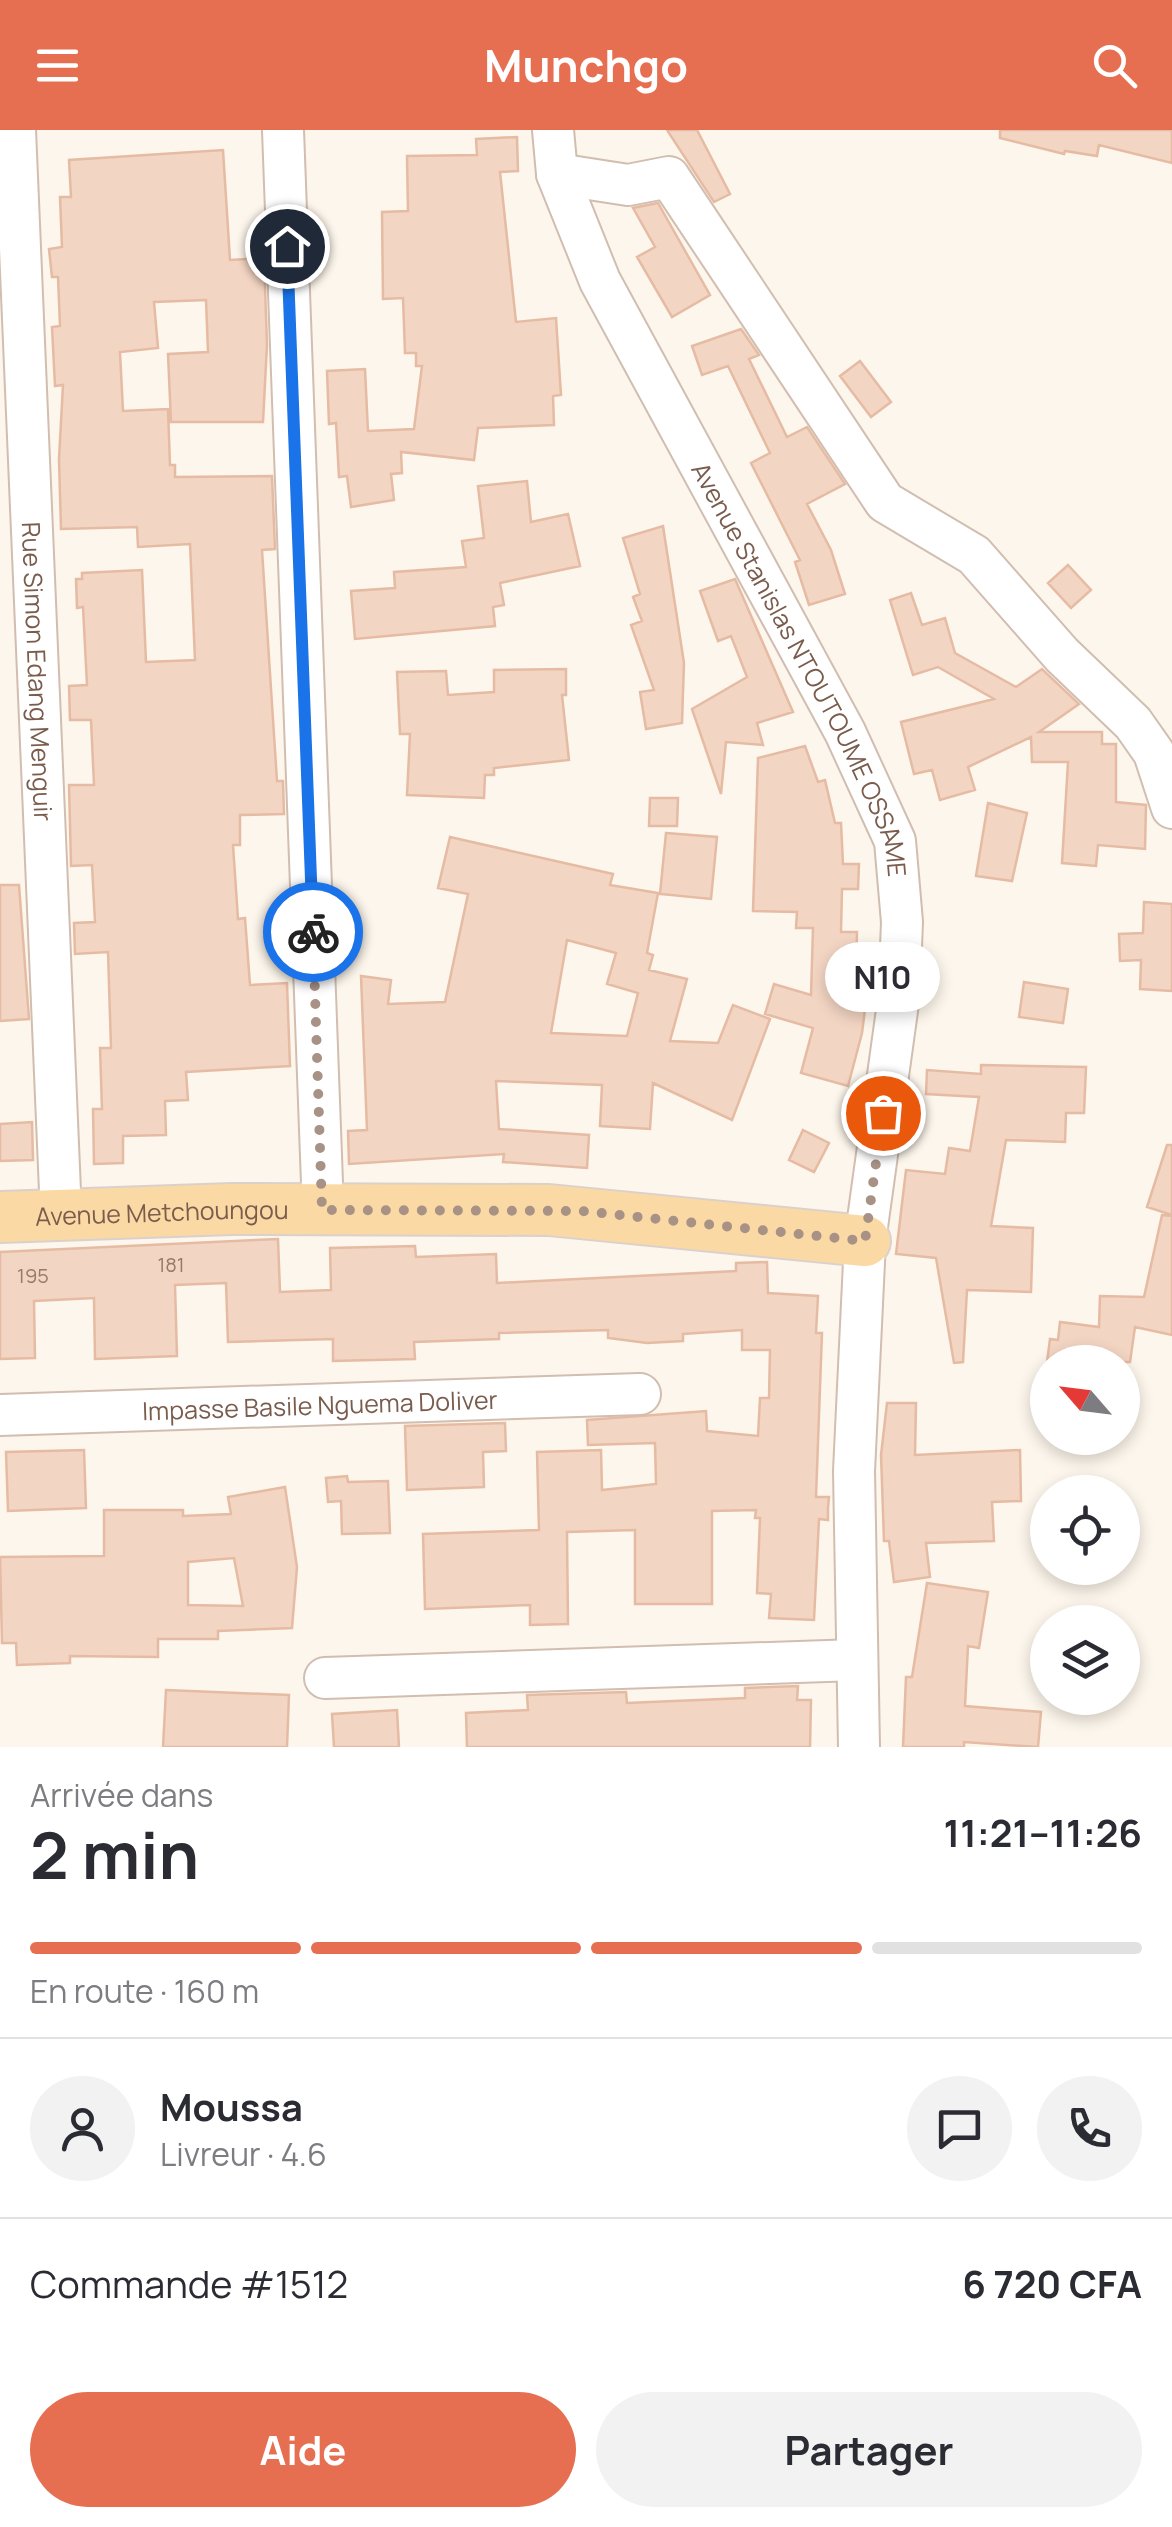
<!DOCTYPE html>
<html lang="fr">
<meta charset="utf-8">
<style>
:root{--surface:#fff;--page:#f2f2f3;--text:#2b2b33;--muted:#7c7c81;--line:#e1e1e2;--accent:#e76f51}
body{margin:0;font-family:Manrope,sans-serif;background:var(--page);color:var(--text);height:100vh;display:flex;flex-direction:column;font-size:38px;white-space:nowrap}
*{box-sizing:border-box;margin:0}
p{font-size:32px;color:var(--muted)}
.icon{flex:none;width:55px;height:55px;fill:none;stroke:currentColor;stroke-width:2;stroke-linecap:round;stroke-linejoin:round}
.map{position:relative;height:1617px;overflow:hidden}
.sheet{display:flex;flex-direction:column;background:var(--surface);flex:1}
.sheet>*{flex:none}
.needle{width:65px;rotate:298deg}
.tools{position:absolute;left:1030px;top:1215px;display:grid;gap:20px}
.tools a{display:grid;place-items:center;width:110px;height:110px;border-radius:50%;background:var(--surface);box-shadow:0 5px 15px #0003;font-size:50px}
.pin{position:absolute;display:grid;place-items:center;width:85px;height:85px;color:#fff;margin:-42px;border:5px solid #fff;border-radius:50%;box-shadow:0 2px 10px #0007}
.courier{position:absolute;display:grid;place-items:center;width:100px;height:100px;margin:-50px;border:8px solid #1a73e8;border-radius:50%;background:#fff;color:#222;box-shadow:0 2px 12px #0007}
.bubble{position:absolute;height:70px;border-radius:35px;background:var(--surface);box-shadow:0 5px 15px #0003;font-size:32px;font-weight:700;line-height:70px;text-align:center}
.headline em{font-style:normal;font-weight:700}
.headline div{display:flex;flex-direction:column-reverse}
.headline{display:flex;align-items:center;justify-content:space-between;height:170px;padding:0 30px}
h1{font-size:65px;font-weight:700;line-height:75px}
.bar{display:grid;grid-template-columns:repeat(4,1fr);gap:15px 10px;align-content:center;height:120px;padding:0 30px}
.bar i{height:12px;border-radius:8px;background:var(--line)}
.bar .selected{background:var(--accent)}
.bar p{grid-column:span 4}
.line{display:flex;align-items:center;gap:25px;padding:0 30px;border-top:2px solid var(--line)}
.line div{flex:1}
.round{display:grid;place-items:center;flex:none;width:105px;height:105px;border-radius:52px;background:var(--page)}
.button{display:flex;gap:20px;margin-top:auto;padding:20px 30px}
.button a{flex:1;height:115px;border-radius:60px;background:var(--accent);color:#fff;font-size:40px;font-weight:700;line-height:115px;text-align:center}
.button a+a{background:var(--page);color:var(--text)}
header{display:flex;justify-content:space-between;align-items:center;height:130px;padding:0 30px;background:var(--accent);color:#fff;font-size:45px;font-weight:700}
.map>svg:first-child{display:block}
</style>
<header><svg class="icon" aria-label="menu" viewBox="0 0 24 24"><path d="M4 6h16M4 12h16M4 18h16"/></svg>Munchgo<svg class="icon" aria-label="search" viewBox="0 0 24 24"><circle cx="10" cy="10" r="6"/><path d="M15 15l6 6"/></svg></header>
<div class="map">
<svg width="1172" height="1617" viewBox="0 0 1172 1617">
<rect width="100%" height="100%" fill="#fdf6ec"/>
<path fill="#f3d5c3" stroke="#e6bba3" stroke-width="2.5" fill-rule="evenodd" d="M667 0H697L730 64 714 72Z
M1000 0H1172V33L1099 15 1097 26 1065 21 1064 24 1000 8Z
M517 7 518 41 500 42 516 192 556 188 561 265 553 266 554 295 478 298 474 330 401 322 402 343 391 344 394 370 351 377 347 346 339 347 336 293 329 294 327 241 365 239 368 301 414 299 422 236H416V223H405L403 168 383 169 382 82 408 81 407 26 477 25 476 9Z
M223 20 230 130 264 128 267 215 263 292H171L168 224 208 222 206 170 154 172 158 218 120 222 123 281 168 279 170 335H175V347L272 346 275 419 262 420 277 651H283L284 684 240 685V715H233L238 789 245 788 250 855 287 853 290 936 186 942 188 970 165 971 166 1005 123 1006V1033L94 1034 93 979H102L100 918H111L108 822 75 824 74 793 95 792 92 735 71 736 69 655H94L91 590H70L69 556 87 555 83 477 77 478 76 449H82V443L142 440 146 532 195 530 190 414 138 417 137 397 61 399 59 329 63 255 55 256 52 197 60 196 58 147H52L49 119 62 117 60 67H71L69 30Z
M658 73 710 165 672 187 637 127 655 117 633 78Z
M741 199 759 225 749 229 787 307 807 297 845 354 807 374 831 420 845 464 809 475 795 432 800 430 751 333 770 323 728 236 702 245 692 216Z
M860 231 891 272 871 287 840 246Z
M527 351 531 392 568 384 580 436 500 453 504 475 493 477 495 496 355 509 351 461 395 458 394 442 466 437 462 411 484 408 478 356Z
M663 396 684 533 682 593 646 599 640 562 654 560 631 495 642 491 633 467 640 464 623 408Z
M1068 435 1091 460 1071 478 1048 453Z
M735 449 793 582 757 593 763 615 726 612 721 664 692 579 747 547 731 506 718 511 700 461Z
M911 463 922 495 945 488 955 523 1016 557 1042 539 1079 574 1039 602H1102V614H1116V672L1146 675 1145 719 1098 715 1096 736 1062 733 1068 632H1032L1031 607 968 637 975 660 940 670 932 640 914 644 901 592 994 569 938 537 913 545 890 470Z
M566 539V565H562L569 630 494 638V645H485L484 668 407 665 410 604H400L397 542 446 541 448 565 494 562V540Z
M805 616 818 652 825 650 835 693H841L843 734H859L858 759H842L841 802H857L856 846 869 848 862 903 848 956 801 943 813 898 765 884 774 854 811 865 813 798H796L797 782 753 781 758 628Z
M650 668H678L677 696H649Z
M988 673 1027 683 1012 751 976 746Z
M666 703 717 707 711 769 660 764Z
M450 707 613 744 610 755 658 763 647 823 653 825 649 840 687 849 670 911 718 913 733 875 770 889 732 990 653 953 650 999 600 996 602 955 496 951 499 999 589 1005 587 1038 503 1032 504 1024 349 1034 348 1001 367 1000 361 846 391 850 388 874 445 872 468 764 438 758ZM567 810 616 823 607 854 638 863 627 906 551 903Z
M0 755H19L29 889 0 891Z
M1144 772 1172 774V861L1140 859 1141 830 1120 831 1119 804 1143 803Z
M1024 852 1068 859 1063 893 1019 887Z
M981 935 1086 937 1084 983H1066L1065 1012 1006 1010 991 1096 1033 1098 1031 1162 967 1160 963 1232 954 1233 936 1128 896 1124 906 1040 945 1044 949 1018 970 1021 979 967 926 964 927 940 981 944Z
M32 992 33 1030 0 1031V994Z
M803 1000 829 1013 814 1042 789 1030Z
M1167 1015H1172V1085L1147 1077Z
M1162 1085 1172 1086V1205L1135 1197 1130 1232H1047L1050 1209 1058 1210 1060 1192 1099 1197 1100 1166 1144 1167Z
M278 1109 280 1162 331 1160 330 1118 415 1116 416 1127 496 1124 497 1153 736 1141V1133L767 1132 768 1163 818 1166 816 1203H822L816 1367H829L828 1378V1390L819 1389 814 1490 769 1488 771 1464 757 1463 760 1388H755L756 1380 712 1381V1474H635V1400L567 1402 568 1494 530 1495V1475L425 1479 423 1404 539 1400 537 1322 601 1320 602 1360 656 1354 655 1313 588 1315 587 1290 706 1281 707 1301 758 1306 760 1268H769L770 1220H742V1200L683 1204V1211L647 1213 608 1208V1200L499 1203V1209L414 1212 415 1229 333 1231V1209L228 1212 226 1153 175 1155 177 1226 95 1229 94 1168 34 1171 35 1228 0 1229V1122Z
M887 1273H916L915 1325 1020 1320 1021 1371 992 1372 994 1411 926 1413 930 1447 894 1452 889 1411H884L881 1325Z
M505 1293 506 1321 483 1322 484 1357 407 1360 405 1296Z
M84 1320 86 1378 8 1381 6 1322Z
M347 1346 348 1352 388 1351 390 1403 342 1404 341 1371 328 1372 326 1348Z
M285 1357 297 1437 292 1498 218 1501V1509H158V1527L70 1526V1533L17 1535 16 1513H2L0 1427 104 1426V1380H183V1386L231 1384 228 1367ZM234 1428 243 1476 188 1475V1432Z
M927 1453 988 1462 979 1518 968 1516 965 1576 1041 1582 1038 1617 964 1612V1617H903L906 1547H912Z
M798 1556 797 1570H811L810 1617H467L466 1583 528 1580 527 1565 626 1562 627 1573 745 1568V1558Z
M166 1560 289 1565 287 1617H163Z
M397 1580 399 1617H334L332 1584Z"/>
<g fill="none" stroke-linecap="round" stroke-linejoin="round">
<g stroke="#d1beb0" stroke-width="44">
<g id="minor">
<path id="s1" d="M15 0 61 1085"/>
<path d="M283 0 323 1080"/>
<path id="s2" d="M553 0 557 44 600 151 845 602 895 711 902 792 899 866 865 1111 854 1341 859 1617"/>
<path d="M557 44 628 55 669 47 885 372 974 425 1062 525 1133 593 1154 623 1172 678"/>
<path id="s3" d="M0 1285 640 1264"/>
<path d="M325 1548 856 1530"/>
</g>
</g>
<g stroke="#dad1cd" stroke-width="54">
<g id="major">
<path id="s4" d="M0 1087 232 1079 549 1080 865 1111"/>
</g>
</g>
<use href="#minor" stroke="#fff" stroke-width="40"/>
<use href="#major" stroke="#fbd9a5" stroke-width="50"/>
</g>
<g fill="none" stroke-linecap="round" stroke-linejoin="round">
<path stroke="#a89285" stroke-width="10" stroke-dasharray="0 18" d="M313 802 322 1080 582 1081 865 1111 883 983"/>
<path stroke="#1a73e8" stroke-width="12" d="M287 116 313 802"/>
</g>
<g text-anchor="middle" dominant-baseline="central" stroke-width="8" stroke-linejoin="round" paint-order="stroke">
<g font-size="20" fill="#987a6a">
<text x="171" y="1134">181</text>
<text x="33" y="1145">195</text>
</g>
<g font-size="25" fill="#7a5c4d" stroke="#fffaf3">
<text stroke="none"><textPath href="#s2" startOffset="598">Avenue Stanislas NTOUTOUME OSSAME</textPath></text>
<text stroke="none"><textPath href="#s1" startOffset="542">Rue Simon Edang Menguir</textPath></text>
<text stroke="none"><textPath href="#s4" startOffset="162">Avenue Metchoungou</textPath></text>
<text stroke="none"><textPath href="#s3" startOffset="320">Impasse Basile Nguema Doliver</textPath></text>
</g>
</g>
</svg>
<div class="tools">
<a><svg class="needle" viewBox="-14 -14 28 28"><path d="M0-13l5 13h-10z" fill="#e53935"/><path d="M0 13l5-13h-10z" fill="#7c7c81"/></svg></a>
<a><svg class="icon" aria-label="locate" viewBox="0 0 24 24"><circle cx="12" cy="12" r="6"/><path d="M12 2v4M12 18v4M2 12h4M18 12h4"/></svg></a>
<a><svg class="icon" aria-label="layers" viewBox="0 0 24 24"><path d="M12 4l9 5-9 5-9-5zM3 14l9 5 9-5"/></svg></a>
</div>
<div class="pin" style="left:883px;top:983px;background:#ea580c"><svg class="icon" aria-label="bag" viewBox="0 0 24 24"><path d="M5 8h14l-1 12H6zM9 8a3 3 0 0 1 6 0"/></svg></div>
<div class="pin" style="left:287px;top:116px;background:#1f2937"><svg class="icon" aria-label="home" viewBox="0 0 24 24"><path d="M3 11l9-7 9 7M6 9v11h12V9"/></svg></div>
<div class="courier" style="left:313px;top:802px"><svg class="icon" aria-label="bike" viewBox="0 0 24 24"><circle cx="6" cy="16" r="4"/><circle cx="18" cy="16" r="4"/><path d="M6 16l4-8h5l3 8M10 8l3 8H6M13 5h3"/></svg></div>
<div class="bubble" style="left:825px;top:812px;width:115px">N10</div>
</div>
<section class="sheet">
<div class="headline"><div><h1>2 min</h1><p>Arrivée dans</p></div><em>11:21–11:26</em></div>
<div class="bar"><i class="selected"></i><i class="selected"></i><i class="selected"></i><i></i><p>En route · 160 m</p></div>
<div class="line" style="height:180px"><a class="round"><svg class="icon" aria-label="person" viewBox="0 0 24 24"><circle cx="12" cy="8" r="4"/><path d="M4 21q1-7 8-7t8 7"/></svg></a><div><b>Moussa</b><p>Livreur · 4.6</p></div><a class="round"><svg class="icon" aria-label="chat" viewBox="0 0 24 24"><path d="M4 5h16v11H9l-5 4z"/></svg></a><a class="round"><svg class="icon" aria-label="phone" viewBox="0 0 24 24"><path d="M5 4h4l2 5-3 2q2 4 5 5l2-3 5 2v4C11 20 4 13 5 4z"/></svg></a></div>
<div class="line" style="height:130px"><div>Commande #1512</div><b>6 720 CFA</b></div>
<div class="button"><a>Aide</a><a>Partager</a></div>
</section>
